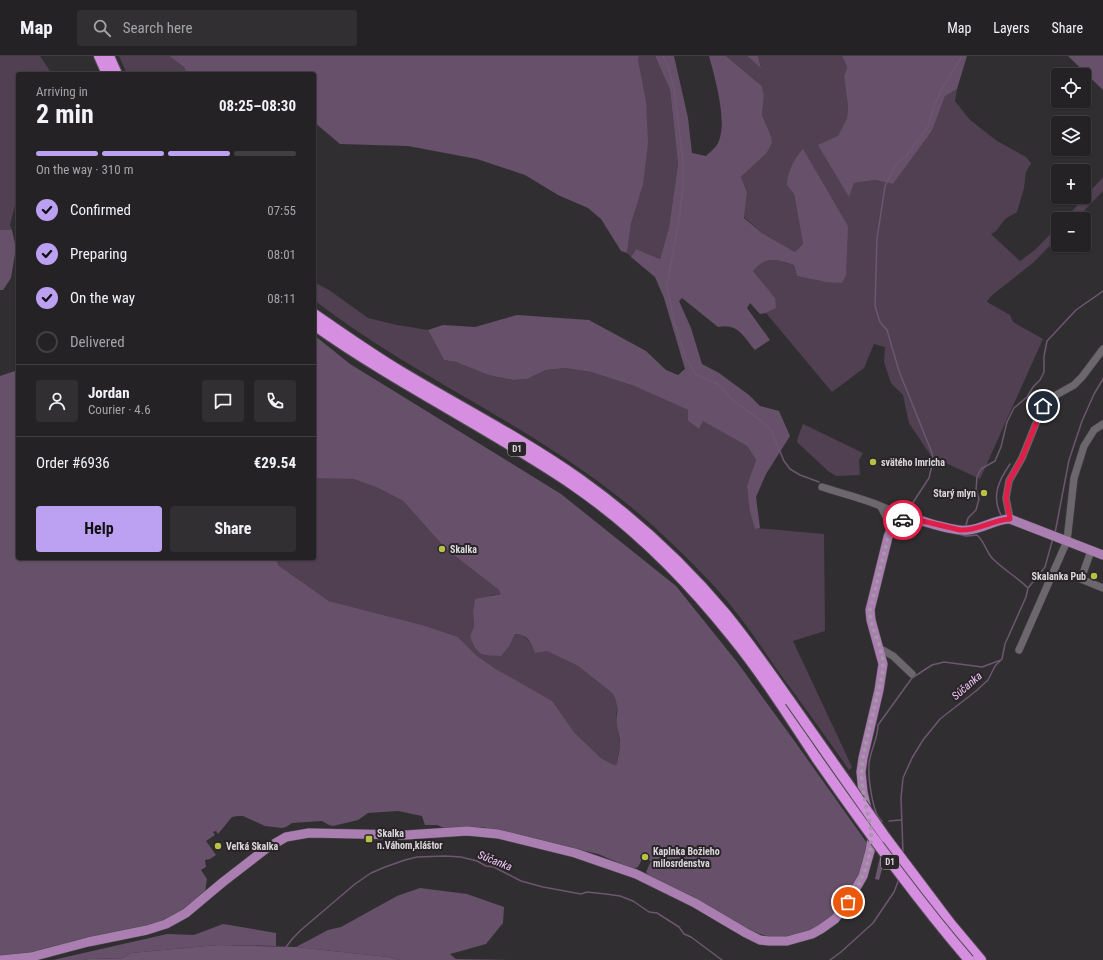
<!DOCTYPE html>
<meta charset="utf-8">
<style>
:root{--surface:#252226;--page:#312f32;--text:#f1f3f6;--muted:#a3a4a7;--line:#423f43;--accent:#bca0f2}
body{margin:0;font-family:"Roboto Condensed",sans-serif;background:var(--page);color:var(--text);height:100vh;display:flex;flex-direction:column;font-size:15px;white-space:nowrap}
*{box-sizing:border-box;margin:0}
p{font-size:13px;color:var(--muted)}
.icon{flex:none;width:22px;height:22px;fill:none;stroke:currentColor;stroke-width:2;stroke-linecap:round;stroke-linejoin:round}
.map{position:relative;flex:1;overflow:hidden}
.details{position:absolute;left:16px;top:16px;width:300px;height:488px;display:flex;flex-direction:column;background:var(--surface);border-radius:4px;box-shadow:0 1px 3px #0004,0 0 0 1px var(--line)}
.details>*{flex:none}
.buttons{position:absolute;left:1051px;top:12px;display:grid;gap:8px}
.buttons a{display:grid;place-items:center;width:40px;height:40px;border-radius:4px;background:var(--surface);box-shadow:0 1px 3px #0004,0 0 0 1px var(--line);font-size:20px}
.pin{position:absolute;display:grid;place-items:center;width:34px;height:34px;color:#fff;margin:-17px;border:2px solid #fff;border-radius:50%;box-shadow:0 1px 4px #0007}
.courier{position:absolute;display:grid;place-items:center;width:40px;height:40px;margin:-20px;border:3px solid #e11d48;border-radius:50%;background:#fff;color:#222;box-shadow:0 1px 5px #0007}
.head em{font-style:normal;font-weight:700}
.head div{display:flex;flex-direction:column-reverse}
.head{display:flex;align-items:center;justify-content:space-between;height:68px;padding:0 20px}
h1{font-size:26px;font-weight:700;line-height:30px}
.bar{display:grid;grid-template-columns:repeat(4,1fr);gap:6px 4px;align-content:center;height:48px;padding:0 20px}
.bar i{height:5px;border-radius:3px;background:var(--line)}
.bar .current{background:var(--accent)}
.bar p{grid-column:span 4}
.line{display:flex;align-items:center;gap:10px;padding:0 20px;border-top:1px solid var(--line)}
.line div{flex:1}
.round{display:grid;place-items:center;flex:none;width:42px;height:42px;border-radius:4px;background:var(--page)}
ol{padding:0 20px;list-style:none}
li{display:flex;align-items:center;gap:12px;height:44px}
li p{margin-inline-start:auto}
li .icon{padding:4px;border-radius:50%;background:var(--accent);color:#111;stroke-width:4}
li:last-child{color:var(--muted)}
li i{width:22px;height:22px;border:2px solid var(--line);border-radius:50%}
.cta{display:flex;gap:8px;margin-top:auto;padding:8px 20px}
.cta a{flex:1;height:46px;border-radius:4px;background:var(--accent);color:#111;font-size:16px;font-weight:700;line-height:46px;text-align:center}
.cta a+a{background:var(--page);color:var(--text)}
header{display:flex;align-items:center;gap:24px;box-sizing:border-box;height:56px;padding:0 20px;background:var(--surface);border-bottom:1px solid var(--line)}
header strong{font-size:19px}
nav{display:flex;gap:22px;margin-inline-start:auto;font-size:14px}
.search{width:280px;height:36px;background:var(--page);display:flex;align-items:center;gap:10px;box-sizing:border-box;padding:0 14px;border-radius:4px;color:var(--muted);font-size:15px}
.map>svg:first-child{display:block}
</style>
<header>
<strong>Map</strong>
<div class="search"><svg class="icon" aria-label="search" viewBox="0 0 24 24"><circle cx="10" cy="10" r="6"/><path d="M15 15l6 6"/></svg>Search here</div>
<nav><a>Map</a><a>Layers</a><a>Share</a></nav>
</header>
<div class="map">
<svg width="1103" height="904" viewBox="0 0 1103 904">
<rect width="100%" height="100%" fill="#312e32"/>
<path fill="#504052" d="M0 0H40L52 18H18V137L10 169 12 174H0Z
M119 0H169L184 11 187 18H127Z
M639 0H655L670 34 678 108 669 171 660 203 636 193 631 201 627 197 631 168 643 129 646 44 638 3Z
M726 0H747L761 11 758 0H842L847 11 844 21 848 51 847 62 838 80 849 140 853 127 875 124 893 128 932 75 945 39 957 33 955 45 970 64 997 85 1026 101 1031 107 1026 116 1024 132 1017 156 1005 163 996 175 991 178 1020 205 1036 193 1058 170V181L1034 206 991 240 987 246 1010 259 1013 266 1043 283 980 423 931 400 909 367 903 339 891 327 884 306 885 291 874 288 864 312 832 336 766 257 776 252 774 242 753 215C767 199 775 204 794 209L797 220 825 226 794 138 803 188 795 196 762 177 744 161 747 136 741 121 766 98 771 80 762 59 764 39 762 30Z
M1103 121V135L1076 163H1065Z
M314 226 329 234 368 262 397 269 428 274 444 304 456 306 488 319 513 324 527 323 546 314 565 312 591 316 634 330 688 354V365L699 373 703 364 747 390 756 404 753 414 755 472 824 478 825 575 793 585 852 711 849 714C827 682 804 651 781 619 760 589 739 557 714 530 685 499 654 469 621 443 525 366 411 319 314 244Z
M803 368 863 397 859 404 860 419 836 420 828 415 797 386 798 381Z
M320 421 353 423 376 431 403 445 446 493 500 534 501 538 491 539 473 557 474 570 470 580 510 589 515 578 522 579 532 587 578 610 612 637 615 642 618 654 616 658 620 688 617 708 614 709 601 702 574 676 551 645 496 613 476 599 458 581 426 570 329 545 278 509 277 502H314V422Z"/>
<path fill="#67506a" d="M169 0H639L638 3 646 44 648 87 643 129 631 168 627 197 621 195 601 163 588 152 558 139 525 119 477 103 408 90 340 88 314 66V18H187L184 11Z
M655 0H674L688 62 692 97 706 100C709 97 714 93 717 89 729 69 715 22 709 0H726L762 30 764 39 762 59 771 80 772 87 766 98 741 121 747 136 744 162 762 177 795 196 803 188 794 138 787 129C787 118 794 102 803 93L848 170 846 219 842 227 825 226 797 220 794 209C776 204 767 199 753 215L775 242 776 252 766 257 760 258 750 247 747 252 770 284 755 294C743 280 738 267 718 271L682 242 679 245 691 272 702 308 719 317 749 339 760 350 779 355 790 380 766 418 756 441 760 472 755 473 750 455 747 430 756 404 747 390 703 365 699 373 688 365V354L634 330 591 316 565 312 546 314 527 323 513 324 488 319 456 306 444 304 428 274 443 269 475 271 517 259 589 264 646 295 666 314 678 319 685 313 664 242 655 221 631 201 636 193 660 203 669 171 678 108 670 34Z
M747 0H758L761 12Z
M842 0H967L957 33 945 40 932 75 893 128 875 124 854 127 849 141 818 89 838 80 847 62 848 51 844 21 847 11Z
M1068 0H1103V34Z
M0 174H12L16 192 11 222 3 234H0Z
M314 279 350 308 561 438 676 530 737 606 793 683 867 787 869 796 858 825 828 865 816 873 785 882 766 880 749 874 651 822 646 816 651 805 643 801 638 811 633 813 598 798 482 771 447 773 437 769H425L422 760 398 755 368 757 358 764 333 770 329 769 322 765 292 767 286 771 282 772 265 770 243 760H237L232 761 218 778 216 775 213 776 215 779 206 785 216 799 210 803 205 804 206 811 201 814 207 823 205 836 188 852 166 866 15 900 0 899V320L18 314V502H277L278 509 329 545 426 570 458 581 476 599 496 613 552 645 574 676 601 702 614 709 617 708C618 701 620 693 620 685 619 675 614 664 618 654L615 642 612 637 578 610 547 595 535 597C531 585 528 579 515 578L510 589 501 600C481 599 477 600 470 580L474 570 473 557 475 543 501 538 499 534 446 493 403 445 376 431 353 423 314 422Z
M420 832 467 838 504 851 503 867 486 888 450 898 456 903 513 904H401L388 901 296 891 328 874 341 871 397 840Z
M223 868 276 877V890L218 889 131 897 121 903 89 902 85 904H53L167 878 194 879Z"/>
<path fill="#6d5670" d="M880 801 885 802 879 824 875 823Z
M218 889 296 891 388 901 401 904H85L89 902 121 903 131 897Z"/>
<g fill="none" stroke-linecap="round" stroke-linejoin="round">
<path stroke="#6d5670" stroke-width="1.5" d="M663 0 669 12 674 33 683 104V132L679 164 667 229 674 265 686 302 696 319 718 328 735 346 760 364 771 374 784 405 790 413 800 419 819 426
M909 458 910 451 929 422 933 405 932 397 899 315 887 274 880 266 875 250 877 183 885 130 895 110 906 100 928 71 934 50 942 33 962 0
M1001 459C991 440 999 424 1010 408
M966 469 968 462 976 454 979 443 976 434 977 421 981 413 995 405 1001 391 1007 366 1014 352 1027 341 1033 331 1040 324 1044 316V300L1047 285 1076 254 1103 235
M966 477 967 480 977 479C985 486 986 496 993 503 1004 514 1017 521 1028 532
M1055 477 1069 404 1082 365 1094 338 1103 323
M958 478 966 480
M882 765C872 758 868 720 869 708 870 695 878 683 878 669L912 622 932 609 944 606 982 611 1001 604
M889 765 901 764
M903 797 901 742 903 722 912 702 923 684 940 663 976 635 988 624 995 610 1002 603 1005 588 1026 541 1028 532 1045 511 1053 482
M286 891 293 882 301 874 355 828 371 817 385 811 405 804 417 801 445 800 461 801 477 805 486 810 494 811 521 825 543 831 581 838 587 836 606 838 620 840 633 845 649 856 657 857 679 871 684 878 691 881 722 904
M830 904 841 896 873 867 894 836 899 823"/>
<g stroke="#4f4c50" stroke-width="8">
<path id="minor" d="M822 431C846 439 884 447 904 463
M881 451 892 472
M1010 463 1006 442 1009 425 1022 402 1043 350 1049 343 1074 329 1082 321 1103 293
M1091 495 1081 523 1103 532
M879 592 893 600 912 618
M1019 594 1067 485 1074 422 1084 390 1094 374 1103 368"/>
</g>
<g stroke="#4f4c50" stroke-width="10">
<path id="major" d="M0 904 31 901 88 886 147 874 166 868 186 857 223 826 267 792 286 781 309 777 406 779 467 775 498 778 575 797 636 818 695 847 746 877 760 884 769 885H787L812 878 821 873 835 863 848 846 863 820 870 795 872 783 871 771 863 736 861 716 863 702 879 634 883 608 871 564 870 554 888 481C892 469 900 461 914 463 928 466 954 476 968 474 983 473 995 463 1010 463L1103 499"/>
</g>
<g stroke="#4f4c50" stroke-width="12">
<path id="highway" d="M99 0 107 18
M109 0 117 18
M314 258C342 277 370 297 400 315 460 351 523 383 581 424 634 462 683 507 725 557 748 585 769 615 790 645
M314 269C397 328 489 372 573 429 634 471 686 523 732 581 763 619 790 662 817 703
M886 782 950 867 981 904"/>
</g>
<use href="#minor" stroke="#6b676c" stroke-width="7"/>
<use href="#major" stroke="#ab7eb2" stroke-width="9"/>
<use href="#highway" stroke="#d58ee0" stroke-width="10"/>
<g stroke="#4f4c50" stroke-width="12" stroke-linecap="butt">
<path id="highway-bridge" d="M790 645 886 782
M817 703C865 772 914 840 969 904"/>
</g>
<use href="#highway-bridge" stroke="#d58ee0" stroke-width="10"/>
</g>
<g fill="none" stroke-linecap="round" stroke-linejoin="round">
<path stroke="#a09ca0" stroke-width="4" stroke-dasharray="0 7.2" d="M848 846C865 821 876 793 869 763 865 745 860 727 862 709 865 686 872 663 877 640 880 630 883 618 883 607 882 589 870 573 870 554L888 481 892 472 903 464"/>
<path stroke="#e11d48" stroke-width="5" d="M903 464 914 463 960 474C978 475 992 464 1010 463L1006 442 1009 425 1022 402 1043 350"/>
</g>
<g fill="#b9c046" stroke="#282428" stroke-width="1.5">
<circle cx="873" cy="406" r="4"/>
<circle cx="984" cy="437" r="4"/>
<circle cx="442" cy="493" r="4"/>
<circle cx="1094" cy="520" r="4"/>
<rect x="365" y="779" width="8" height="8" rx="2"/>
<circle cx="218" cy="790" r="4"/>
<circle cx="645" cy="801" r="4"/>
</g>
<g text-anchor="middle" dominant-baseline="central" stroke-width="4" stroke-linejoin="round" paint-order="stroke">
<g fill="#282428" stroke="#a5a2a5" stroke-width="1">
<rect x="508" y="386" width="18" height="14" rx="3"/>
<rect x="881" y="799" width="18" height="14" rx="3"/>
</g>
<g font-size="9" font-weight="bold" fill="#dbd8db">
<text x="517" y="393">D1</text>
<text x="890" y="806">D1</text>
</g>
<g font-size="10" font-weight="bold" fill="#dbd8db" stroke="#282428" text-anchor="start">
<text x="881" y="406">svätého Imricha</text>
<text x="976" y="437" text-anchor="end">Starý mlyn</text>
<text x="450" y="493">Skalka</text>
<text x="1086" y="520" text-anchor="end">Skalanka Pub</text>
<text x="377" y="777">Skalka<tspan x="377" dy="12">n.Váhom,kláštor</tspan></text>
<text x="226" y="790">Veľká Skalka</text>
<text x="653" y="795">Kaplnka Božieho<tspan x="653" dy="12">milosrdenstva</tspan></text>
</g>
<g font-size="11" font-style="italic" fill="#f4cafa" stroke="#282428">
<text transform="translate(967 630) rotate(-41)">Súčanka</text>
<text transform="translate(495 805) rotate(22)">Súčanka</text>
</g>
</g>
</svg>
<div class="buttons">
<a><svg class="icon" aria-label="locate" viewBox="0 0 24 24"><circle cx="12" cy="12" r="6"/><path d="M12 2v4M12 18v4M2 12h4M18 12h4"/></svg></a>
<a><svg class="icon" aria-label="layers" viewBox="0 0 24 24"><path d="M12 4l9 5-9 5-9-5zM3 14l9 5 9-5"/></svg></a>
<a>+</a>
<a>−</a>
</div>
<div class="pin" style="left:848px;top:846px;background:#ea580c"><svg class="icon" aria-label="bag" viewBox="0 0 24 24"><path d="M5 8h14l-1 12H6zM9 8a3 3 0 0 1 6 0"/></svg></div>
<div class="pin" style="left:1043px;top:350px;background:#1f2937"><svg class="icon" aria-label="home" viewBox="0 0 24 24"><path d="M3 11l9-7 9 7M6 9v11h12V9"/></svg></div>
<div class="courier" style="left:903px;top:464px"><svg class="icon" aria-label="car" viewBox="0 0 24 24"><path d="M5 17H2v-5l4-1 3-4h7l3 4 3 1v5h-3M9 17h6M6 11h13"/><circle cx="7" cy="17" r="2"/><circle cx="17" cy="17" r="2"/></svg></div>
<section class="details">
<div class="head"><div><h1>2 min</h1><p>Arriving in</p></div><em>08:25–08:30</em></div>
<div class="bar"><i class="current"></i><i class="current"></i><i class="current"></i><i></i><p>On the way · 310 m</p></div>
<ol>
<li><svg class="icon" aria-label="check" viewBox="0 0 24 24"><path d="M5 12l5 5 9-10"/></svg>Confirmed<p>07:55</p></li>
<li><svg class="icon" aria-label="check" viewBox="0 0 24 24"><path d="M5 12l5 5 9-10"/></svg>Preparing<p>08:01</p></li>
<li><svg class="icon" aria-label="check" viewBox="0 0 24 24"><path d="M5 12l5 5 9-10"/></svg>On the way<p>08:11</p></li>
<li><i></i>Delivered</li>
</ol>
<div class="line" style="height:72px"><a class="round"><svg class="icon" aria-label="person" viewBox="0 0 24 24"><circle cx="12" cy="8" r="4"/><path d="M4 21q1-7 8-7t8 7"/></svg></a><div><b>Jordan</b><p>Courier · 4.6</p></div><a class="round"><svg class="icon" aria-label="chat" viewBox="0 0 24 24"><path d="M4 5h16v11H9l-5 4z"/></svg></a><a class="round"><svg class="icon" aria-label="phone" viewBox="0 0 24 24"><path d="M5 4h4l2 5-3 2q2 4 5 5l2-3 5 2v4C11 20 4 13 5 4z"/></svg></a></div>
<div class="line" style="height:52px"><div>Order #6936</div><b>€29.54</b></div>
<div class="cta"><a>Help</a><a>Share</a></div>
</section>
</div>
